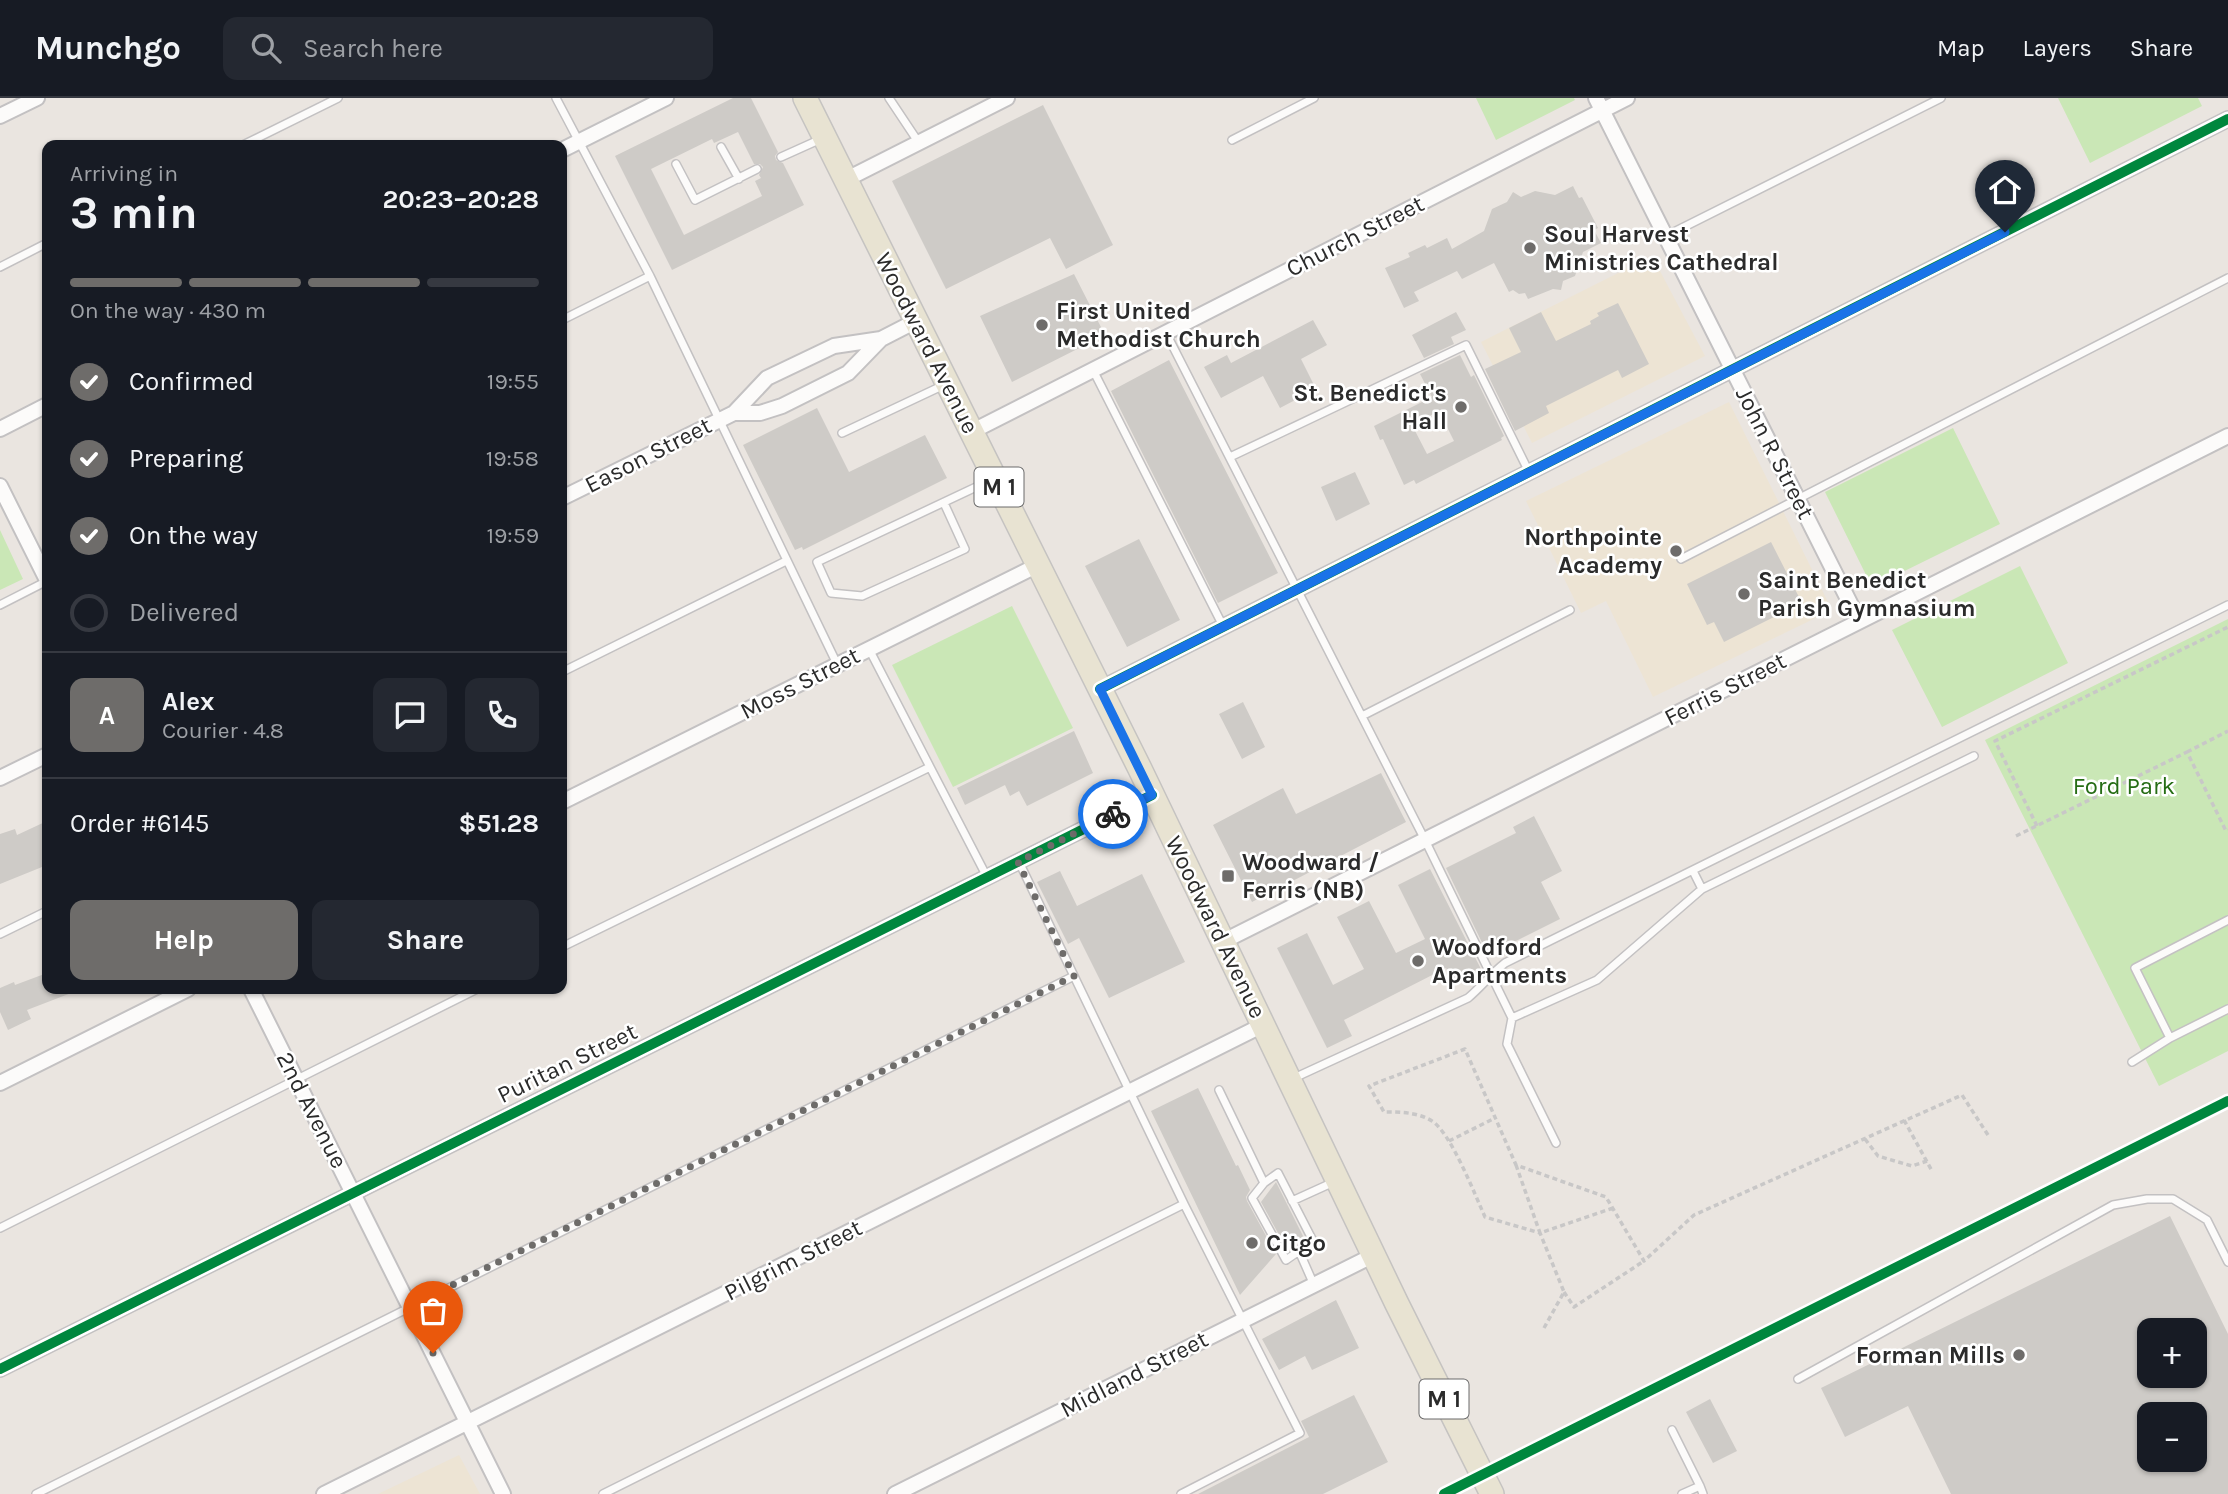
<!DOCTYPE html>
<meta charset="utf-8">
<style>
:root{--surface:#171b24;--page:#242831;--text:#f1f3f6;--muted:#9ea1a6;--line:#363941;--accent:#6e6c6a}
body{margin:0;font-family:Karla,sans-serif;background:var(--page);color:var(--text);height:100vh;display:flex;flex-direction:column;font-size:26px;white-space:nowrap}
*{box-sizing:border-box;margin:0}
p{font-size:23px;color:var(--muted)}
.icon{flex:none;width:38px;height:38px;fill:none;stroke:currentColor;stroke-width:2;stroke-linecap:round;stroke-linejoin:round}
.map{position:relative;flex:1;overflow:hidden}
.panel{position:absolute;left:42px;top:42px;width:525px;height:854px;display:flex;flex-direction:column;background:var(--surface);border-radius:14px;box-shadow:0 2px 5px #0004}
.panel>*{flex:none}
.controls{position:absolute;left:2137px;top:1220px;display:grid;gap:14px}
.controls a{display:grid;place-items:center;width:70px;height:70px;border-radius:14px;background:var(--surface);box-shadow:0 2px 5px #0004;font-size:35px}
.pin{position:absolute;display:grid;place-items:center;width:60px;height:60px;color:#fff;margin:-72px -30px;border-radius:50% 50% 50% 0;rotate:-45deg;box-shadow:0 0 7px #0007}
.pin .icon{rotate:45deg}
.courier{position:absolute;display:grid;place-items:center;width:70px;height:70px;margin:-35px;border:5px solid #1a73e8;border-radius:50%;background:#fff;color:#222;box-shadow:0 2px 9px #0007}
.summary em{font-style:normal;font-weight:700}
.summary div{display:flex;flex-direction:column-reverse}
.summary{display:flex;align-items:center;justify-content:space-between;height:119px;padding:0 28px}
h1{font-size:46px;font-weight:700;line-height:52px}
.bar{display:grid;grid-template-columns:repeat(4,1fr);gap:10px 7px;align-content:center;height:84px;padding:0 28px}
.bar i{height:9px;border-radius:5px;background:var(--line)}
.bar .current{background:var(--accent)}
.bar p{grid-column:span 4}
.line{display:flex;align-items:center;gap:18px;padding:0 28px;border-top:2px solid var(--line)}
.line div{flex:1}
.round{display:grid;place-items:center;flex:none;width:74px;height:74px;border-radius:14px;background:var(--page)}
ol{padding:0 28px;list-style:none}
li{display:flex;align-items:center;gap:21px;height:77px}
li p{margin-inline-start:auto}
li .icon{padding:7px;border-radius:50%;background:var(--accent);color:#fff;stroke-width:4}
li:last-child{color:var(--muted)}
li i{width:38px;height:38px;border:4px solid var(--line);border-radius:50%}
.cta{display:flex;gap:14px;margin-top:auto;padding:14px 28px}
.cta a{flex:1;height:80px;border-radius:14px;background:var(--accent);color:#fff;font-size:28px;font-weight:700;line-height:80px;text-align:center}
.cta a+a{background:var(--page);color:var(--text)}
header{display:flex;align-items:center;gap:42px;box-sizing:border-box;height:98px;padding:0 35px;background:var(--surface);border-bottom:2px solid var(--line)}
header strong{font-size:33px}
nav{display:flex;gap:38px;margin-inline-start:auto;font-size:24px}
.search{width:490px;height:63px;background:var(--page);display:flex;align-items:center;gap:18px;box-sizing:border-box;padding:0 24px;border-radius:14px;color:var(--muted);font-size:26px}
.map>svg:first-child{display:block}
</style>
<header>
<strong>Munchgo</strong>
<div class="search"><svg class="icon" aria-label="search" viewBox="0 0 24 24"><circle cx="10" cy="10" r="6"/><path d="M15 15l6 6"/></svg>Search here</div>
<nav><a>Map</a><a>Layers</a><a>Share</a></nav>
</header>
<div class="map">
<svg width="2228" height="1396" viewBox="0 0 2228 1396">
<rect width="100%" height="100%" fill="#eae5e0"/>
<path fill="#ede4d4" d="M1652 158 1705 258 1532 345 1481 244Z
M1729 304 1832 512 1653 599 1606 503 1581 515 1526 403Z
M459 1357 480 1396H378Z"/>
<path fill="#cae7b6" d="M1476 0H1574L1575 2 1496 42Z
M2058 0H2198L2202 8 2090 65Z
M1953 330 2000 426 1872 489 1825 394Z
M0 432 23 481 0 492Z
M2020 468 2068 565 1942 629 1892 532Z
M1012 508 1073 630 953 689 892 567Z
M2228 521V953L2159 988 1985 642Z"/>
<path fill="#cecbc7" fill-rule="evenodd" d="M733 0H751L778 54 775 58 776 62 783 65 804 107 672 172 615 58ZM738 34 754 66H760L763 69 759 77 761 80 755 83 762 98 684 137 651 71 712 41 714 45Z
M1043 7 1113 147 1066 171 1050 140 946 191 892 83Z
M1573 88 1579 100 1582 99 1598 130 1594 132 1601 145 1583 154 1575 178 1563 183 1561 192 1553 191 1528 201 1525 195 1519 196 1513 192 1509 194 1494 165 1462 181 1457 173 1414 194 1419 203 1404 210 1385 170 1410 159 1408 155 1425 147 1427 150 1447 140 1452 151 1484 133 1492 111 1507 104 1513 94 1521 99 1535 93 1555 97Z
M1074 176 1105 237 1012 284 980 218Z
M1618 205 1649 266 1622 280 1618 272 1546 308 1549 315 1515 333 1485 271 1521 254 1509 230 1541 214 1556 243 1591 226 1590 223 1599 218 1597 215Z
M1456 214 1466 232 1451 239 1454 246 1424 260 1412 237Z
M1313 222 1327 247 1301 261 1316 291 1280 310 1263 278 1221 300 1204 269 1227 257 1231 265Z
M1460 257 1471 279 1474 277 1504 338 1501 340 1502 342 1416 386 1414 382 1404 387 1383 341 1380 342 1374 328 1432 299 1420 276ZM1439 313 1454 343 1427 356 1412 327Z
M1169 262 1278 475 1218 505 1111 293Z
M817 310 849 374 925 337 947 380 803 452 802 449 795 452 743 347Z
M1355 374 1370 406 1336 423 1321 389Z
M1139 441 1180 522 1127 549 1085 468Z
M1771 444 1802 505 1724 544 1714 524 1707 527 1687 486Z
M1243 604 1265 649 1242 661 1219 616Z
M1074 633 1093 675 1027 708 1019 693 1010 698 1005 687 965 707 957 690Z
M1381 675 1406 724 1252 804 1213 727 1283 690 1296 716Z
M1534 718 1562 773 1541 784 1560 821 1488 857 1446 770 1516 735 1513 729Z
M47 723V767L0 786V736L15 731 17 737Z
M1430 771 1482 873 1455 887 1446 870 1344 922 1352 938 1327 950 1277 850 1307 835 1333 887 1364 871 1337 819 1369 803 1396 855 1425 841 1398 787Z
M1060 773 1077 808 1142 776 1185 864 1109 900 1079 840 1068 846 1037 784Z
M47 875V891L79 892 27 912 31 921 8 932 0 914V890L14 884 15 887Z
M1198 990 1236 1068 1238 1067 1250 1092 1246 1099 1247 1103 1276 1156 1240 1197 1151 1013Z
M1276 1084 1303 1138 1290 1151 1286 1144 1284 1146 1261 1104Z
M2170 1118 2228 1236V1396H1951L1908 1308 1845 1339 1821 1290ZM2149 1232H2194V1278H2149ZM2149 1316H2194V1362H2149Z
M1336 1202 1359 1250 1312 1272 1305 1258 1279 1272 1262 1241Z
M1354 1297 1388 1364 1323 1396H1198L1309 1339 1301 1323Z
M1710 1301 1737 1353 1713 1365 1686 1314Z"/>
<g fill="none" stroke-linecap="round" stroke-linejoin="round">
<g stroke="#c3c1c2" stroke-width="10">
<path id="lane" d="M556 0 650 178
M889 0 919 45
M1232 42 1314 0
M243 47 338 0
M721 49 739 81
M781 59 821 41
M676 66 695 102 757 71
M1666 138 1941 0
M0 169 47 145
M562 222 650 178 837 566
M1166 235 1425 742 1512 920 1507 946 1556 1045
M1093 272 1223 528
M842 335 944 287
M1230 359 1466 247 1529 374
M944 405 965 451 862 498 831 495 817 464 991 382
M1681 461 2228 180
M0 507 47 483
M869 551 930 669
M562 574 786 463
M1362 618 1570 512
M1019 764 1184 1106
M1702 791 1974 658
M0 836 47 813
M562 849 930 669 987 779
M1512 920 1597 882 1702 791 1693 773
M2170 940 2135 870 2228 822
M2132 964 2170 940 2228 911
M1294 980 1468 900C1481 889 1491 876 1505 865L2228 507
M1219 992 1264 1085 1278 1075 1312 1141 1299 1153 1314 1187
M1264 1085 1252 1100 1286 1162 1299 1153
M1292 1103 1336 1083
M0 1130 477 891
M1798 1281 2113 1107 2147 1101H2173L2207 1122 2228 1164
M1672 1332 1700 1388
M36 1396 1074 878
M603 1396 1184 1106 1300 1335 1181 1396
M1682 1396 1700 1388 1703 1396"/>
</g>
<g stroke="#c3c1c2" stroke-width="18">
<path id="street" d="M1596 0 1859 523
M0 18 37 0
M562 52 666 0
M845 82 1007 0
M734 315 767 280 834 248 881 241
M0 331 47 307
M971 334 1627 0
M0 388 47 482
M562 400 734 315H760L782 308 848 275 881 241 916 223
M1100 591 2228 21
M0 680 47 657
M562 704 1038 467
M1222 844 2228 338
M251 891 503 1396
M0 985 188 891
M0 1271 1152 697
M324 1396 1263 927
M895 1396 1374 1157"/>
</g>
<g stroke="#c5c3c1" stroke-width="26">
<path id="primary" d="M805 0 1140 671 1397 1206 1492 1396"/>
</g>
<path stroke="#c8c7c7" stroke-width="3.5" stroke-dasharray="5 3.5" stroke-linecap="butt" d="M2187 654 2228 633
M2037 728 1995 643 2228 529
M2016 738 2187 654 2226 733 2228 732
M1904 1022 1932 1073
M1865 1041 1878 1058 1912 1068 1927 1063
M1449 1043 1495 1020
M1516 1067 1540 1135 1613 1110
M1564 1194 1574 1209 1644 1163
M1544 1230 1564 1194 1540 1135 1485 1119C1475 1097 1451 1035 1432 1023 1417 1014 1401 1014 1384 1014L1369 988 1465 951 1516 1067 1606 1099 1644 1163 1694 1117 1962 997 1988 1037"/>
<use href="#lane" stroke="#fcfbfa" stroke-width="7"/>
<use href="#street" stroke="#fcfbfa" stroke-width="14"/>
<use href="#primary" stroke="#e8e3d2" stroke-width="23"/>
<g stroke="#fff" stroke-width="15">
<path id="cycleway" d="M1100 591 2228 21
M0 1271 1152 697
M1444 1396 2228 1003"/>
</g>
<use href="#cycleway" stroke="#00873e" stroke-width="10"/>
</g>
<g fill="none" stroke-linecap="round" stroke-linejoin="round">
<path stroke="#6e6c6a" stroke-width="7" stroke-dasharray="0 12.6" d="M433 1255 410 1208 1074 878 1018 764 1113 716"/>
<path stroke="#1a73e8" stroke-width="9" d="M1113 716 1152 697 1100 591 2005 134"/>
</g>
<g fill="#6e6c6a" stroke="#fff" stroke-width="2.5">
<circle cx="1530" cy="150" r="7"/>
<circle cx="1042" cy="227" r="7"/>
<circle cx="1461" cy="309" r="7"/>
<circle cx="1676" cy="453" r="7"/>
<circle cx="1744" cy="496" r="7"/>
<rect x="1221" y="771" width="14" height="14" rx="3.5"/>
<circle cx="1418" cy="863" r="7"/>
<circle cx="1252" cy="1145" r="7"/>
<circle cx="2019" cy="1257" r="7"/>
</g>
<g text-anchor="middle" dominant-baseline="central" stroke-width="5" stroke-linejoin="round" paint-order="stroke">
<g fill="#fff" stroke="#6b6b6b" stroke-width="2">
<rect x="974.5" y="369.5" width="49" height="39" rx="5"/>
<rect x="1419.5" y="1281.5" width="49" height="39" rx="5"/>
</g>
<g font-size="23" font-weight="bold" fill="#2b2b2b">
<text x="999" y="389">M 1</text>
<text x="1444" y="1301">M 1</text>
</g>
<g font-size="24" font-weight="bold" fill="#2b2b2b" stroke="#fff" text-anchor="start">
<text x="1544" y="136">Soul Harvest<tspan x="1544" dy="28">Ministries Cathedral</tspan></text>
<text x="1056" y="213">First United<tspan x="1056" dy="28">Methodist Church</tspan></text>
<text x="1447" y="295" text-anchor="end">St. Benedict's<tspan x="1447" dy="28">Hall</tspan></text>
<text x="1662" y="439" text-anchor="end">Northpointe<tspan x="1662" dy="28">Academy</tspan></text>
<text x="1758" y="482">Saint Benedict<tspan x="1758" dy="28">Parish Gymnasium</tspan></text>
<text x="1242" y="764">Woodward /<tspan x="1242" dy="28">Ferris (NB)</tspan></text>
<text x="1432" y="849">Woodford<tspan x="1432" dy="28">Apartments</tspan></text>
<text x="1266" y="1145">Citgo</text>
<text x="2005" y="1257" text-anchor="end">Forman Mills</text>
</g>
<g font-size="24" fill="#2b2b2b" stroke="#fff">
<text transform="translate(1355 138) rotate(-27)">Church Street</text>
<text transform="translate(927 245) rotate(63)">Woodward Avenue</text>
<text transform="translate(1775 355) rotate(63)">John R Street</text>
<text transform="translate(648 357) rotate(-27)">Eason Street</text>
<text transform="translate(800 585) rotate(-27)">Moss Street</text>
<text transform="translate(1725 591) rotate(-27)">Ferris Street</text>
<text transform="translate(1216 829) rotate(64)">Woodward Avenue</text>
<text transform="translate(567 965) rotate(-26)">Puritan Street</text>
<text transform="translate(312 1012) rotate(63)">2nd Avenue</text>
<text transform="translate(793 1162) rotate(-27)">Pilgrim Street</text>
<text transform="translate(1134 1276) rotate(-27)">Midland Street</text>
</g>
<g font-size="24" fill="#266d15" stroke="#fff">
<text x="2124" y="688">Ford Park</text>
</g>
</g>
</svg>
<div class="controls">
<a>+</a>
<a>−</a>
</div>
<div class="pin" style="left:433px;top:1255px;background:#ea580c"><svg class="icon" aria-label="bag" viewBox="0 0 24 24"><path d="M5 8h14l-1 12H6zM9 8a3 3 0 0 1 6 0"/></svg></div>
<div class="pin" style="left:2005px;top:134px;background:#1f2937"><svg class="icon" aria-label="home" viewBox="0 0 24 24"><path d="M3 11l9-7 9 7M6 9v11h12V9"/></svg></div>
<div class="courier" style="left:1113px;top:716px"><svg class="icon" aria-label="bike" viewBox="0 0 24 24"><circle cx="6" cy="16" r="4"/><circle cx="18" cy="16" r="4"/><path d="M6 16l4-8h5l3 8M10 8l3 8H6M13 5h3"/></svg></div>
<section class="panel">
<div class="summary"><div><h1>3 min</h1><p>Arriving in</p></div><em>20:23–20:28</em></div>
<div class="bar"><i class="current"></i><i class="current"></i><i class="current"></i><i></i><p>On the way · 430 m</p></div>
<ol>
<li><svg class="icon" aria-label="check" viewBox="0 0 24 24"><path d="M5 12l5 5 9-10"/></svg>Confirmed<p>19:55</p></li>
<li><svg class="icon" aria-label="check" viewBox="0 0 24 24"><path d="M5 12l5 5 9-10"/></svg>Preparing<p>19:58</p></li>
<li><svg class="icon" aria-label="check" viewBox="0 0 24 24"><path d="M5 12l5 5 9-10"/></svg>On the way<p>19:59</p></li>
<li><i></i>Delivered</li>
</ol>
<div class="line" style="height:126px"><b class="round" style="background:var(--accent);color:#fff">A</b><div><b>Alex</b><p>Courier · 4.8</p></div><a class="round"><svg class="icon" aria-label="chat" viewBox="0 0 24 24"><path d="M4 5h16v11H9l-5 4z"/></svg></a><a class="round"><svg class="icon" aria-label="phone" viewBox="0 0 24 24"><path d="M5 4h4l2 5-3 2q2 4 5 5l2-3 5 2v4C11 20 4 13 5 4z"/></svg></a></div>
<div class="line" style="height:91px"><div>Order #6145</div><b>$51.28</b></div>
<div class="cta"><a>Help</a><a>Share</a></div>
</section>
</div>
